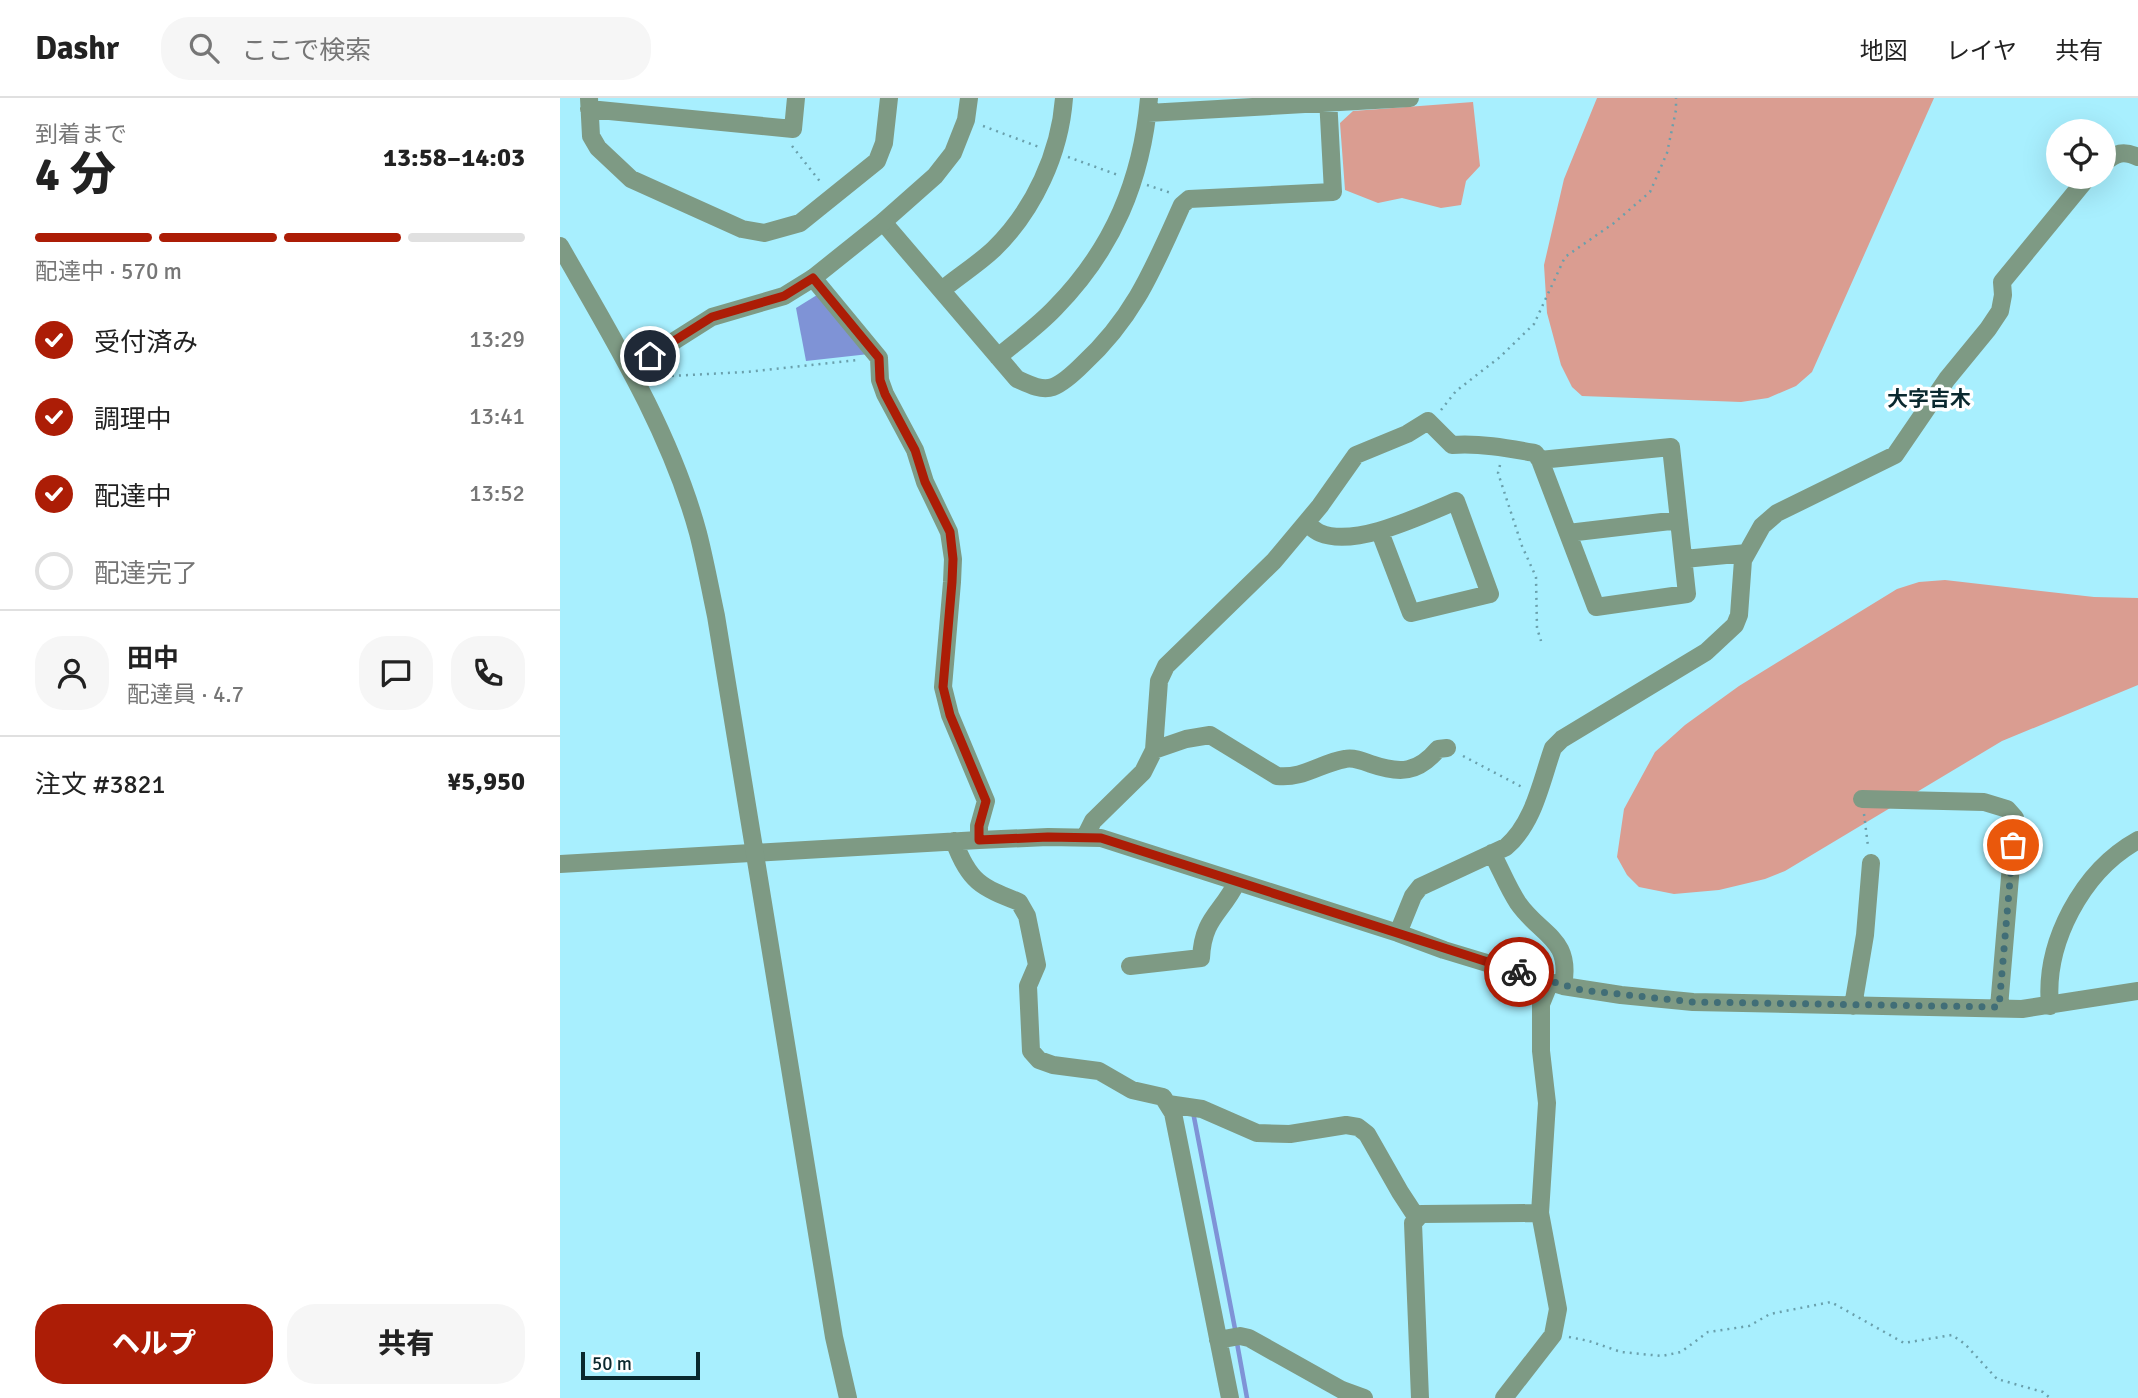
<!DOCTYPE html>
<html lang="ja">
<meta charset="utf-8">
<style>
:root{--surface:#fff;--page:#f6f6f6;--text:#222;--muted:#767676;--line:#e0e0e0;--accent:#ac1d06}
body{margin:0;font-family:Signika,"Noto Sans JP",sans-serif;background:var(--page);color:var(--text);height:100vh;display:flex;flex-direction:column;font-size:26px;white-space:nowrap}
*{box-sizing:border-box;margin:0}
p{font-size:23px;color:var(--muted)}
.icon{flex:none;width:38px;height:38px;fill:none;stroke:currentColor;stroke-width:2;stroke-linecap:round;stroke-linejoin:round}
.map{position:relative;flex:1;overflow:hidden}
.side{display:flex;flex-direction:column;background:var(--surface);width:560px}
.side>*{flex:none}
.fabs{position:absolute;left:1486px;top:21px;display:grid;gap:14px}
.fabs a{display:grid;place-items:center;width:70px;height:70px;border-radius:50%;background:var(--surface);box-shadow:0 7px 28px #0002;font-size:35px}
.scale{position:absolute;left:21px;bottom:18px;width:119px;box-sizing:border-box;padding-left:7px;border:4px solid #0a282e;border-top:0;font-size:19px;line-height:24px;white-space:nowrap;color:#0a282e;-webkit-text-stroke:5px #fff;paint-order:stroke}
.pin{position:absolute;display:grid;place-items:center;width:60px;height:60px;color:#fff;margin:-30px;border:4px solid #fff;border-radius:50%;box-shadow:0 2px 7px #0007}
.courier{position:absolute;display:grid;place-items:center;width:70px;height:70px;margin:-35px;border:5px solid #ac1d06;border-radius:50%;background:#fff;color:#222;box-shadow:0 2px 9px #0007}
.head em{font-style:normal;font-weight:800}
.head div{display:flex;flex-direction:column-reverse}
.head{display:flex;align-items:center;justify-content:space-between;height:119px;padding:0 35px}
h1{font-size:46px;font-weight:800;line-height:52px}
.bar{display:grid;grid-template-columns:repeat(4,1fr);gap:10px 7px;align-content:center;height:84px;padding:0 35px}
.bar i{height:9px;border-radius:5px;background:var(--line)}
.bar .on{background:var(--accent)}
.bar p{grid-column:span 4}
.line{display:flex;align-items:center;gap:18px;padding:0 35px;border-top:2px solid var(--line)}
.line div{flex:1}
.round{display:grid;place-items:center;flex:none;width:74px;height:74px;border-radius:28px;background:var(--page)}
ol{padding:0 35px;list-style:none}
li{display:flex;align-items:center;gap:21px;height:77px}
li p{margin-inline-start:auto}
li .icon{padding:7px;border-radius:50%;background:var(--accent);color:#fff;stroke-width:4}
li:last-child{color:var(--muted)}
li i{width:38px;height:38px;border:4px solid var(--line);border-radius:50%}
.button{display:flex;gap:14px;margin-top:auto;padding:14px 35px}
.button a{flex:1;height:80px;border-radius:28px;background:var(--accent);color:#fff;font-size:28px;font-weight:800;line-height:80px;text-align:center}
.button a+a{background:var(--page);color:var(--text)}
header{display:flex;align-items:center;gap:42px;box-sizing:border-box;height:98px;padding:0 35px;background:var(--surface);border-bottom:2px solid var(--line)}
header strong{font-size:33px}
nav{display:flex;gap:38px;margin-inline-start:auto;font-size:24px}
.search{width:490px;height:63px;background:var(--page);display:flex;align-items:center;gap:18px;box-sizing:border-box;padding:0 24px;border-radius:28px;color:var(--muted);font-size:26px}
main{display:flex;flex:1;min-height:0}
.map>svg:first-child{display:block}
</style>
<header>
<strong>Dashr</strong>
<div class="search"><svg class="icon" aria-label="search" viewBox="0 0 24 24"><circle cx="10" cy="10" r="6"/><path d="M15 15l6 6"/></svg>ここで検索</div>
<nav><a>地図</a><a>レイヤ</a><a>共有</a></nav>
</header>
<main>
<section class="side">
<div class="head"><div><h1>4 分</h1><p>到着まで</p></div><em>13:58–14:03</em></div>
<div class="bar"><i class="on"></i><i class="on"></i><i class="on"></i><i></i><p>配達中 · 570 m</p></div>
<ol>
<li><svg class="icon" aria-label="check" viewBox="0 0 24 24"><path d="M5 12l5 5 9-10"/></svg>受付済み<p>13:29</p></li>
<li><svg class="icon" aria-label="check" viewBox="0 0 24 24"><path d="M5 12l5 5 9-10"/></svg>調理中<p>13:41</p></li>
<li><svg class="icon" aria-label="check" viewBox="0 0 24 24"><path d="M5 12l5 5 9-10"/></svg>配達中<p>13:52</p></li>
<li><i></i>配達完了</li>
</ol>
<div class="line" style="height:126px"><a class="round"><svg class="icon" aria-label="person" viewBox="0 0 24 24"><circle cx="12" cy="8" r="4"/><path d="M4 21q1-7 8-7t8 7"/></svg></a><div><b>田中</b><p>配達員 · 4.7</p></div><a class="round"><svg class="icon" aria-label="chat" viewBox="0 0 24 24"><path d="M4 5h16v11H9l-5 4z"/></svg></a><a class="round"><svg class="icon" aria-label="phone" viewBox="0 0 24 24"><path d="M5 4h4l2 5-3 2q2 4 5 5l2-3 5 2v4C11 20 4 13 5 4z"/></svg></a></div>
<div class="line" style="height:91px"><div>注文 #3821</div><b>¥5,950</b></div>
<div class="button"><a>ヘルプ</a><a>共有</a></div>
</section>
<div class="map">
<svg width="1578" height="1300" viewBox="0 0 1578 1300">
<rect width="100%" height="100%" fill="#a8effe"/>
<path fill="#da9d91" d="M1037 0H1374L1252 274 1236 288 1208 300 1181 304 1022 298 1012 289 1001 267 987 215 984 167 1004 81Z
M913 4 920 68 906 83 901 107 881 110 842 100 818 105 785 92 780 25 793 13Z
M1385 482 1534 499 1578 500V587L1442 643 1225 773 1205 781 1159 792 1114 796 1079 789 1067 777 1057 759 1064 711 1095 654 1125 627 1179 588 1337 491 1359 484Z"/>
<path fill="#7f93d6" d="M257 197 309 256 246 263 236 210Z"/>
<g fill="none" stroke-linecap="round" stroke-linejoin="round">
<path stroke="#7f93d6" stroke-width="4.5" d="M633 1014 676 1236
M677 1245 687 1300"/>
<path stroke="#6aa0ac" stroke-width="2.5" stroke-dasharray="2 5" stroke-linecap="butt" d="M423 28 479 49
M232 48 262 86
M508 59 558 77
M587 87 611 95
M91 279 186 274 297 262
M881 312 896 293 940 259 974 226 1005 159 1054 125 1090 94 1107 55 1116 12V0
M940 367 938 375 962 448 976 479 977 530 981 543
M903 658 962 689
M1304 716 1308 748
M1009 1239 1029 1243 1061 1254 1102 1258 1121 1254 1148 1234 1189 1228 1210 1216 1271 1204 1344 1245 1392 1237 1405 1246 1437 1281 1483 1294 1490 1300"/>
<path stroke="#7e9a84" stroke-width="18" d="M29 0 31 38 38 50 71 81 182 131 204 135 240 125 317 63 324 45 329 0
M29 11 233 31 236 0
M588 15 850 0
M1544 65C1556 55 1563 52 1578 59
M323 124 457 281C468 286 481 293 493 289 503 285 516 273 523 266 575 218 594 169 622 107L629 101 773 94 768 0
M253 180 319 260 320 282 325 296 355 352 365 384 389 434 393 461 392 484 383 589 390 617 426 703 419 728V742
M382 192C399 178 418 166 434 151 474 112 500 55 504 0
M438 259C457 243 478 228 495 210 553 151 582 82 589 0
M1111 349 1127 496 1036 509 980 362Z
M746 425C750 428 755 433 760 435 796 450 862 417 896 403L930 496 851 515 820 434
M1008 435 1119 422
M1124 461 1187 455
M594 652 626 641 650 637 717 678C743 681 761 665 785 661 793 659 803 663 811 666 840 676 858 675 878 651L887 650
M1302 701 1424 704 1447 711 1455 720 1439 909
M525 739 533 723 583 674 594 652 599 583 606 568 714 463 760 408 796 357 847 336 868 323 892 347C920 345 947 350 975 355L980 362
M394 743C409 784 421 789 459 804L467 818 477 867 468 888 471 953 479 962 493 967 539 973 572 992 603 999 613 1015 670 1300
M932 755C941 772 948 790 958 805 981 838 1012 840 1003 888
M0 766 419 742 488 739 541 740 838 835 884 852 1003 888 1061 897 1133 904 1462 911 1578 893
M838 835 853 798 860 789 946 749C974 725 981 684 993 650L1002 641 1146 554 1175 527 1179 517 1183 462 1202 428 1217 415 1335 357 1387 281 1428 231 1440 213 1443 197 1442 184 1528 79
M570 868 641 860C643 820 661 816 677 784
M1293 908 1305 837 1311 765
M1490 908C1484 845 1522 773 1578 742
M608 1006 642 1011 697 1035 730 1036 786 1027 798 1029 807 1036 840 1094 857 1120
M658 1242 680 1238 689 1240 782 1292 804 1300
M860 1300 853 1125 861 1116 980 1115
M944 1300 993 1237 998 1211 980 1115 987 1005 981 953V906L990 884"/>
<path stroke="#7e9a84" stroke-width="18" d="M0 148C52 239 110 332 138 435 145 462 150 490 156 518L274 1239 288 1300
M70 271 152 219 224 198 253 180 323 124 375 78 393 55 406 22 409 0"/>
</g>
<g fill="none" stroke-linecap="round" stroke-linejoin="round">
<path stroke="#416e77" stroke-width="7" stroke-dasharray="0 12.6" d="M959 874 1021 892 1133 904 1439 909 1453 747"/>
<path stroke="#ac1d06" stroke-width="9" d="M90 258 152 219 224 198 253 180 319 260 320 282 325 296 355 352 365 384 390 434 393 461 392 484 383 589 390 617 426 703 419 728V742L488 739 541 740 959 874"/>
</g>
<g text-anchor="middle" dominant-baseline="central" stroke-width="7" stroke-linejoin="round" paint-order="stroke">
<g font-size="21" font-weight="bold" fill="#0a282e" stroke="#fff">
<text x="1369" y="301">大字吉木</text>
</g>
</g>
</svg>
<div class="fabs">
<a><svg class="icon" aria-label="locate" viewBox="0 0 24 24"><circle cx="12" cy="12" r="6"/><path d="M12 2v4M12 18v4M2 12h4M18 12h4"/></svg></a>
</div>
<div class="scale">50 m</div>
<div class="pin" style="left:1453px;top:747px;background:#ea580c"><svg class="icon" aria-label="bag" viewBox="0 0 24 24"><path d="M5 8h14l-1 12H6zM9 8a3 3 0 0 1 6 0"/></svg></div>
<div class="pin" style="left:90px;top:258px;background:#1f2937"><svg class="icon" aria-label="home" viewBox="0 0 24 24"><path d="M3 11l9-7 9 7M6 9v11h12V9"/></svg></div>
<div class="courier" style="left:959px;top:874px"><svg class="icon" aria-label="bike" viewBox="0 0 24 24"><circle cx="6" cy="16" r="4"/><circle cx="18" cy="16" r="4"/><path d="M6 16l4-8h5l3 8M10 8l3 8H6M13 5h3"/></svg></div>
</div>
</main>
